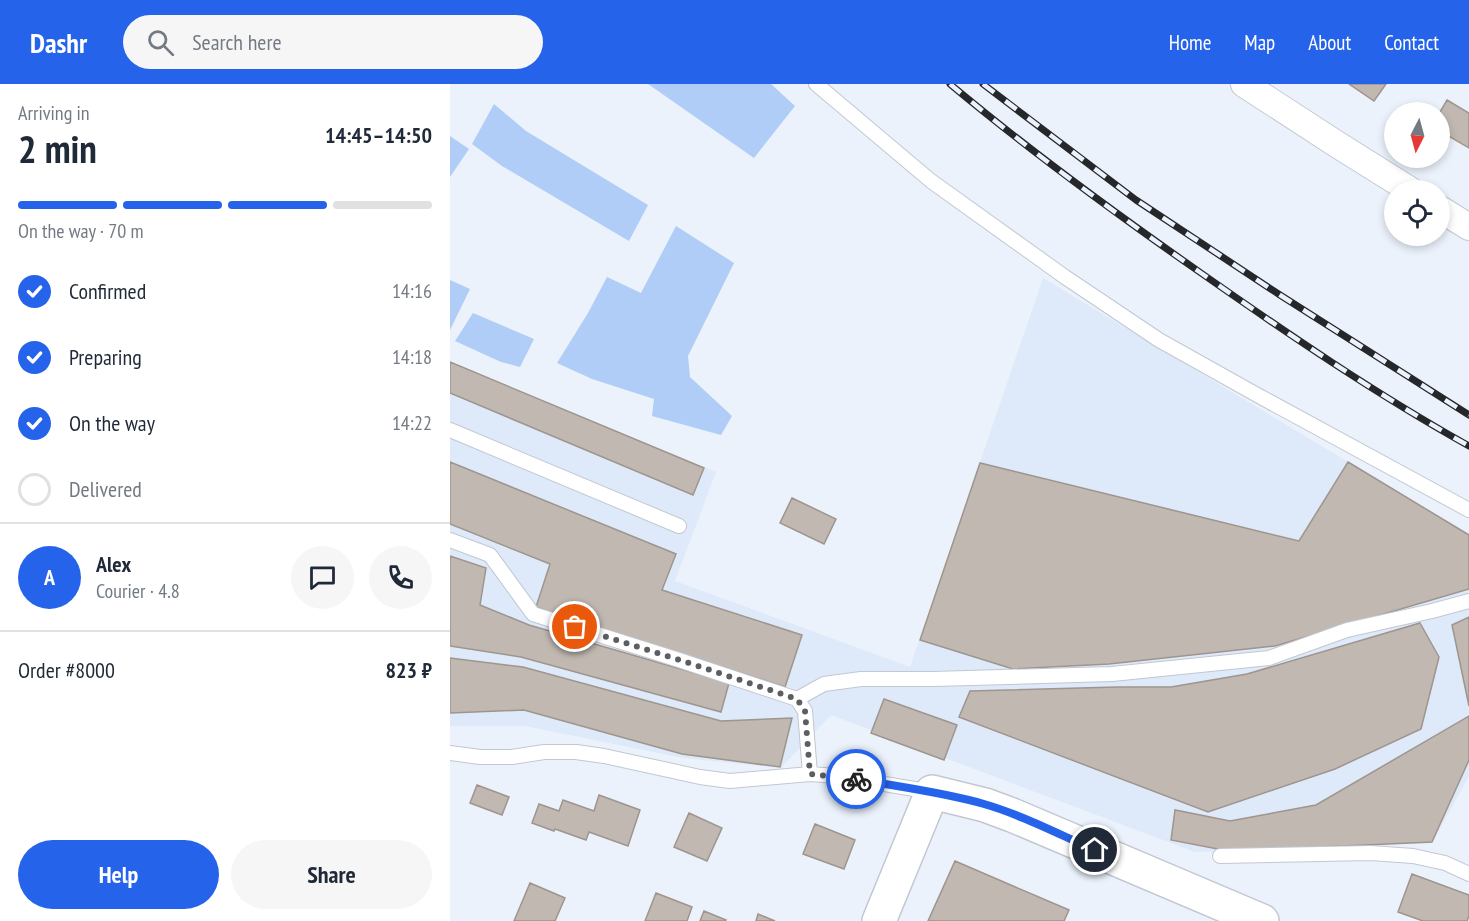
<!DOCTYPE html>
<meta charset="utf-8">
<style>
:root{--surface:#fff;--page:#f6f6f7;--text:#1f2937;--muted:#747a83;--line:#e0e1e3;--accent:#2563eb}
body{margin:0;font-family:"PT Sans Narrow",sans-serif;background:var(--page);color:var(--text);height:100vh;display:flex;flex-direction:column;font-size:22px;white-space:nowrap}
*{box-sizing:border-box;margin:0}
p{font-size:20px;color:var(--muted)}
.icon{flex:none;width:33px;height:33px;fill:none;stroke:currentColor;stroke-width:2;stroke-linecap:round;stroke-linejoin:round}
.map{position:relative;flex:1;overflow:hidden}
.drawer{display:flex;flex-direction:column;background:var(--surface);width:450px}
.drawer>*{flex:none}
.needle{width:39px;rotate:186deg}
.tools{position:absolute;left:934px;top:18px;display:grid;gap:12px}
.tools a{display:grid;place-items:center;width:66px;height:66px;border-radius:50%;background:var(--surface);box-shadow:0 3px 9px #0003;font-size:30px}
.pin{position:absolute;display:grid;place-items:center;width:51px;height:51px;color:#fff;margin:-26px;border:3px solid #fff;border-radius:50%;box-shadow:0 2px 6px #0007}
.courier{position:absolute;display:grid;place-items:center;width:60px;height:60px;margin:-30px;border:4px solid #2563eb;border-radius:50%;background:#fff;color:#222;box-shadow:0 2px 8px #0007}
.head em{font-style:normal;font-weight:800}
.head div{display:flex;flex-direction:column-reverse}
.head{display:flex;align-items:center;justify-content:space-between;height:102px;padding:0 18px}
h1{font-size:39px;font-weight:800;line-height:45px}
.bar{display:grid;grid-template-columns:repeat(4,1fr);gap:9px 6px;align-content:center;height:72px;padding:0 18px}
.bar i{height:8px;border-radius:4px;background:var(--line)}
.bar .current{background:var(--accent)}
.bar p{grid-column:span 4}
.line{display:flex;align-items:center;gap:15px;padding:0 18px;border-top:2px solid var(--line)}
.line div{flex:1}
.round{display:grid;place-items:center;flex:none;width:63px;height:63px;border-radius:32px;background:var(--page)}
ol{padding:0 18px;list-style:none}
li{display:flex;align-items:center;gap:18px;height:66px}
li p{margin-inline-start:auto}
li .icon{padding:6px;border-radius:50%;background:var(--accent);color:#fff;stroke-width:4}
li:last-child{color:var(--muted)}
li i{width:33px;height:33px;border:3px solid var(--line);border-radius:50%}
.primary-button{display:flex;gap:12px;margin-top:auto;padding:12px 18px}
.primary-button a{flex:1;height:69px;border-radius:36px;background:var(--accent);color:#fff;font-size:24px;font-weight:800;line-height:69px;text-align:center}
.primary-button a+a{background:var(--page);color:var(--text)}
header{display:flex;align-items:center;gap:36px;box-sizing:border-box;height:84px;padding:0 30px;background:var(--accent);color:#fff}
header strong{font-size:28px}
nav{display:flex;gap:33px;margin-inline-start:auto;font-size:21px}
.search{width:420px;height:54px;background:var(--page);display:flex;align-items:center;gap:15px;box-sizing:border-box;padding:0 21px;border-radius:33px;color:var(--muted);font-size:22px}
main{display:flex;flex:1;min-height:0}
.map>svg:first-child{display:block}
</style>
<header>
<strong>Dashr</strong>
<div class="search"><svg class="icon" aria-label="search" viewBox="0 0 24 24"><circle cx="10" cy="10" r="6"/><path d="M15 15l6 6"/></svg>Search here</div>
<nav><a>Home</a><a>Map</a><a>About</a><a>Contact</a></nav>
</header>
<main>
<section class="drawer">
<div class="head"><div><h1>2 min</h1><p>Arriving in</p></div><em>14:45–14:50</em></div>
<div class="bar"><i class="current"></i><i class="current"></i><i class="current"></i><i></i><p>On the way · 70 m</p></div>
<ol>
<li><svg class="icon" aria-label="check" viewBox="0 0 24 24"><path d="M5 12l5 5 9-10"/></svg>Confirmed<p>14:16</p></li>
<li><svg class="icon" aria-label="check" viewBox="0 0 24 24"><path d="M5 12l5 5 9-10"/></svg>Preparing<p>14:18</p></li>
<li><svg class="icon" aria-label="check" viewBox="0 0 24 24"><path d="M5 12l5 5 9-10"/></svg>On the way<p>14:22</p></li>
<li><i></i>Delivered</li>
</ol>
<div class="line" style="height:108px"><b class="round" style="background:var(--accent);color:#fff">A</b><div><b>Alex</b><p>Courier · 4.8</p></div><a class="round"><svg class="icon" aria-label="chat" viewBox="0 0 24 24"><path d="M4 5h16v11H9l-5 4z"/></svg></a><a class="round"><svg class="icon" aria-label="phone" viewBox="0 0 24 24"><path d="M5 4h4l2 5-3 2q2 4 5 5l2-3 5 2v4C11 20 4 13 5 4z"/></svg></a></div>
<div class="line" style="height:78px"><div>Order #8000</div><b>823 ₽</b></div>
<div class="primary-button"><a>Help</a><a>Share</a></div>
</section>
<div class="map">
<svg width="1019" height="837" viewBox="0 0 1019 837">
<rect width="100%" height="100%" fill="#ebf2fb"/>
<path fill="#dee9f9" d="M593 194 1019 451V692L982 759 745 768 381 631 331 684 233 674 75 642H0V278L266 388 225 497 460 583Z"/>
<path fill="#afcdf6" d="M198 0H321L345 22 304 74Z
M44 20 76 47 198 121 179 157 52 82 22 60Z
M0 52 19 65 0 93Z
M226 142 284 179 238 272 240 293 282 332 271 351 202 332 204 315 142 295 107 279 138 229 157 193 191 209Z
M0 196 20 205 0 246Z
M23 229 84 255 70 283 51 278 5 257Z"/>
<path fill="#c1b8b1" stroke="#9d958e" stroke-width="1.5" d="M899 0H936L924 17Z
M997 16 1019 29V64L990 47V28Z
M0 278 254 384 243 411 0 309Z
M0 378 226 470 212 506 352 551 335 603 86 523 100 480 0 440Z
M898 378 1019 451V505L825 562 659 580 563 585 470 556 530 379 849 457Z
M342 414 386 435 374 460 330 439Z
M0 472 36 484 30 521 79 541 279 599 271 628 71 573 0 562Z
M1019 533V622L1002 541Z
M970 539 989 573 971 645 885 685 758 728 509 633 520 607 667 603H721L797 590Z
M0 574 73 583 271 637 342 634 330 683 232 670 74 626 0 629Z
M434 615 507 641 494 676 421 649Z
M1019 632V676L982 758 778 767 721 756 725 726 780 737 866 721Z
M27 701 59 713 52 731 20 719Z
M149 711 190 726 178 762 139 748 136 756 105 745 104 747 82 739 89 720 109 727 113 716 144 727Z
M239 729 272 744 257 777 224 763Z
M365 740 405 756 394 785 353 770Z
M505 777 619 826 614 837H478Z
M962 790 1019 811V832L1017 837H973L948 828Z
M80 799 115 814 105 837H64Z
M206 809 242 823 237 837H195Z
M254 827 276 836 275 837H250Z
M308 830 325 837H306Z"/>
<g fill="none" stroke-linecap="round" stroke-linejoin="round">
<g stroke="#c2c8d1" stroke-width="16">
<path id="service" d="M366 0 481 97 615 193 709 256 809 312 1019 426
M0 346 229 442
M0 456 40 471 83 530 229 576 347 615 355 627 360 690
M347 615 374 600 411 595H483L662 590 819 574 897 546 982 527 1019 517
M0 669 30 673H62L94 668H126L154 672 250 693 280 697 360 690 387 692 482 708
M770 772 921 769 963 772 995 779 1019 790"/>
</g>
<g stroke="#c2c8d1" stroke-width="28">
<path id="minor" d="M794 0 888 61 960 106
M990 125 1019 143"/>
</g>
<g stroke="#c2c8d1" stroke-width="36">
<path id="tertiary" d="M429 837 482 708 535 721 562 731 812 837"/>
</g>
<use href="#service" stroke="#fff" stroke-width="14"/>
<use href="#minor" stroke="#fff" stroke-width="26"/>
<use href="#tertiary" stroke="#fff" stroke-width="33"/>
<g stroke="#25272b" stroke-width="7">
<path id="rail" d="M500 0C580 67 665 129 751 189 838 250 926 310 1019 362
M533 0 686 116 830 211 1019 331"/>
</g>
<use href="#rail" stroke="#ebf2fb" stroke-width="4.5" stroke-dasharray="14" stroke-linecap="butt"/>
</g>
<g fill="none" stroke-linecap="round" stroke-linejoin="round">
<path stroke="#5b5f64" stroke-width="6" stroke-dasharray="0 10.8" d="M125 543 230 576 347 615 355 627 360 690 406 695"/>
<path stroke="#2563eb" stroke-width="8" d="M406 695C449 703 492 708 534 720 572 731 608 750 645 766"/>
</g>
</svg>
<div class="tools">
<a><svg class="needle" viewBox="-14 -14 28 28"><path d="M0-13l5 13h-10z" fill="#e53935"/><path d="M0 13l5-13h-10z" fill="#747a83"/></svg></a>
<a><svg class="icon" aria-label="locate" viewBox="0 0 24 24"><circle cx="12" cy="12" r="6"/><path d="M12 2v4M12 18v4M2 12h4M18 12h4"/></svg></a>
</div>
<div class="pin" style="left:125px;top:543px;background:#ea580c"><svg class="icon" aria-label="bag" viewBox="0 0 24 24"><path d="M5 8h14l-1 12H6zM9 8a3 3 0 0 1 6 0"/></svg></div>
<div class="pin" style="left:645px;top:766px;background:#1f2937"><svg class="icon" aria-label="home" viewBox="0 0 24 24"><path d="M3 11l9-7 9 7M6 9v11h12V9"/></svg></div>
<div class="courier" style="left:406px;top:695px"><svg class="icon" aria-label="bike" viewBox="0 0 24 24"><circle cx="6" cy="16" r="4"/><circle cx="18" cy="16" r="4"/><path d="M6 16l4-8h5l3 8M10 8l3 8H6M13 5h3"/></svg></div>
</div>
</main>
